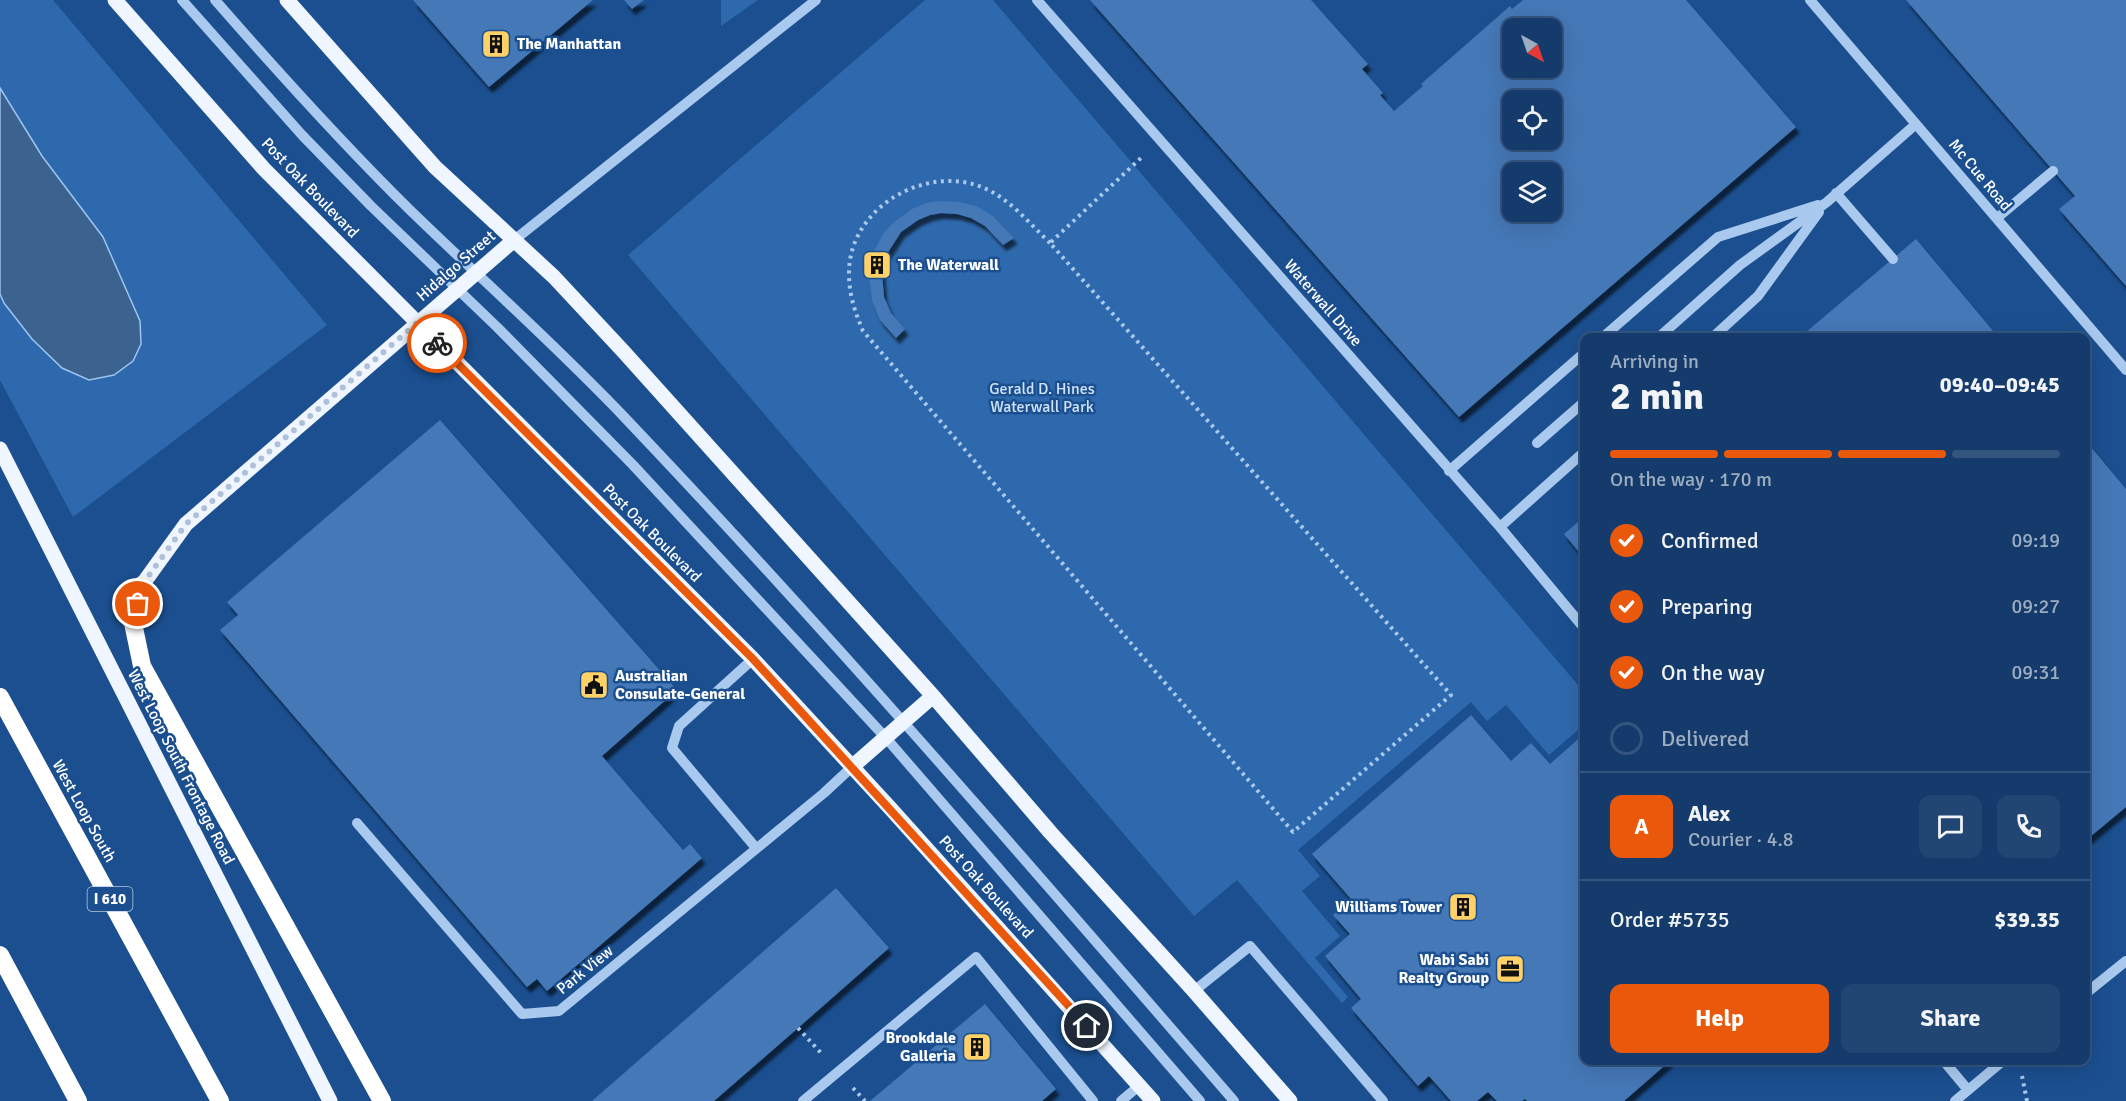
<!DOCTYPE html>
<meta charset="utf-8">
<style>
:root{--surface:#143b6b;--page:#214673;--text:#f1f3f6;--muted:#9dadc1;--line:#33557e;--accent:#ea580c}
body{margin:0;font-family:Signika,sans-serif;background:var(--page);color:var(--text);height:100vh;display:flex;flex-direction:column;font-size:22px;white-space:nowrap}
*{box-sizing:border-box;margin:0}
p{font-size:20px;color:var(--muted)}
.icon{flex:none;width:33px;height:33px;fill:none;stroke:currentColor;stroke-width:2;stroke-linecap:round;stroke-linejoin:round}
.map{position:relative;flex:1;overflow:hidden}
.side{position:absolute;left:1580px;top:333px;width:510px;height:732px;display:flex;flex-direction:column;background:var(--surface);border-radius:12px;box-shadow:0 6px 24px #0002,0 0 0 2px var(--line)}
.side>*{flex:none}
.needle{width:39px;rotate:140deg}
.controls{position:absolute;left:1502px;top:18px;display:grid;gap:12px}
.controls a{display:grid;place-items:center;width:60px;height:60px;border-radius:12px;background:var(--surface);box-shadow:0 6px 24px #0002,0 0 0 2px var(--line);font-size:30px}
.pin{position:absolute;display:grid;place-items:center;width:51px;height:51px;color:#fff;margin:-26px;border:3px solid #fff;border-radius:50%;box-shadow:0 2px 6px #0007}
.courier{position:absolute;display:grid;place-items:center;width:60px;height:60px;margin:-30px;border:4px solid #ea580c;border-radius:50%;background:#fff;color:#222;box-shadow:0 2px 8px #0007}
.headline em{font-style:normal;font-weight:700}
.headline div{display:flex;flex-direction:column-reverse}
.headline{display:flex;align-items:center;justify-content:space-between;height:102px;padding:0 30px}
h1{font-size:39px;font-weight:700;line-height:45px}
.bar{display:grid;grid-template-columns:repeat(4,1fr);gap:9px 6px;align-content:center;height:72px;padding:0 30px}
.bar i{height:8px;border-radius:4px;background:var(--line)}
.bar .selected{background:var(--accent)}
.bar p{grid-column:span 4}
.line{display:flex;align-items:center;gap:15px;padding:0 30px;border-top:2px solid var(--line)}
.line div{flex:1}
.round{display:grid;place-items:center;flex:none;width:63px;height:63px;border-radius:12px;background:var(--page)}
ol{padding:0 30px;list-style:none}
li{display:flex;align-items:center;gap:18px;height:66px}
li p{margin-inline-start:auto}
li .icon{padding:6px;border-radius:50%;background:var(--accent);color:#fff;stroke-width:4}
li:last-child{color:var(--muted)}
li i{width:33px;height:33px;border:3px solid var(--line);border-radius:50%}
.action{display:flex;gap:12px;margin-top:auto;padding:12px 30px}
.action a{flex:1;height:69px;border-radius:12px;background:var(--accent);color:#fff;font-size:24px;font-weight:700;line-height:69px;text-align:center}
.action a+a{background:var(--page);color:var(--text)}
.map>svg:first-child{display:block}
</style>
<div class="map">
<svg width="2126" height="1101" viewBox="0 0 2126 1101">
<defs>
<filter id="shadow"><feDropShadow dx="3.5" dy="6" stdDeviation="1.5" flood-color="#0009"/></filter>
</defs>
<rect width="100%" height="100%" fill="#1b4f8f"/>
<path fill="#2e69ad" d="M0 0H53L327 325 73 517 0 380Z
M721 0H758L721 26Z
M925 0H993L1584 692V725L1549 755 1506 705 1487 721 1471 702 1298 850 1320 876 1302 891 1340 936 1315 958 1348 997 1342 1003 1237 880 1194 916 628 255Z"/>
<path fill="#3c6290" stroke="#9cc4f0" stroke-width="1.5" d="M0 88 42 156 103 237 140 321 141 344 133 361 114 375 89 380 62 368 32 339 4 303 0 294Z"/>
<path fill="#4478b7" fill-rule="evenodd" filter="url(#shadow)" d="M413 0H593L489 87Z
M624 0H644L632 9Z
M1090 0H1311L1368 64 1362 69 1383 93 1380 95 1394 111 1423 86 1421 84 1510 6 1512 9 1523 0H1686L1796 127 1459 417ZM1512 28H1551V68H1512ZM1512 100H1551V140H1512ZM1512 172H1551V212H1512Z
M1906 0H2126V286L2059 209 2075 196Z
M940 201 959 202 976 206 993 216 1014 238 1003 245 985 226 971 218 957 214 941 213 930 215 918 220 901 232 885 257 882 274 884 297 891 313 905 329 896 338 880 320 872 300 869 273 873 253 883 234 893 223 912 209 926 203Z
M1916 239 1999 338H1799Z
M440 420 677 690 602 756 683 850 690 844 702 858 547 991 537 979 527 987 220 630 238 615 227 602Z
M2085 440 2126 489V807L2085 841Z
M1584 517V558L1564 534Z
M1471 715 1511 761 1531 743 1550 764 1584 734V1060H1671L1624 1101H1527L1525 1099 1522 1101H1497L1488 1092 1477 1101H1451L1429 1076 1418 1086 1351 1008 1361 999 1325 956 1350 934 1333 915 1351 899 1312 854Z
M836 888 889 948 798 1028 714 1101H592Z
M985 1004 1056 1089 1042 1101H870Z"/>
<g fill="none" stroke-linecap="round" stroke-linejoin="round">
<path stroke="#a9c9ee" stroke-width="4" stroke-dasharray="3 4.5" stroke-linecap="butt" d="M1050 243C1029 223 1010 199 984 188 926 163 848 208 849 274 849 295 855 312 863 331L1293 832 1451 695 1050 243 1142 157
M798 1028 822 1054
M2022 1076 2027 1101
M853 1088 865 1101"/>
<path stroke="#a9c9ee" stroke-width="10" d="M182 0 302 135 371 206 497 327 633 465 886 738 1200 1101
M215 0C278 72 342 143 410 210 482 280 558 347 627 420 837 641 1035 871 1234 1101
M1037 0 1500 527 1584 628
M1810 0 2126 370
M1836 193 1893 259
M1997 218 2053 171
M513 241 816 0
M1602 338 1718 237 1818 205
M1658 338 1740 265 1827 202 1916 124
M1712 338 1758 296 1819 212
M1537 443 1584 402
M1449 471 1584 353
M1500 527 1584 452
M753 659 679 726 672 748 756 848
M357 823 522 1014 559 1011 824 793 853 766
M1194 991 1250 946 1383 1101
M2085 994 2126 961
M1943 1060 1968 1090
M803 1101 976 957 1093 1101
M1121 1101 1140 1085
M1955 1101 2004 1060"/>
<path stroke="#f0f6ff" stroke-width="15" d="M115 0 264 169 753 659 891 809 1153 1101
M287 0 435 167 554 277 623 351 933 696 1050 832 1194 991 1290 1101
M0 449 330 1101
M142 585 186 524 513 241
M853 766 933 696"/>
<path stroke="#fff" stroke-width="18" d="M142 585 133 623 142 666 382 1101
M0 697 220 1101
M0 955 78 1101"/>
</g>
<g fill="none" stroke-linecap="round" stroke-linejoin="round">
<path stroke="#afc1d8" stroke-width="6" stroke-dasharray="0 10.8" d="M138 604 142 585 186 524 417 323 437 343"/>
<path stroke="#ea580c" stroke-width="8" d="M437 343 753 659 1087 1026"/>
</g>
<defs>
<g id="building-square" transform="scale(1.5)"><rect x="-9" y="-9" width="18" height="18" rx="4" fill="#ffd166" stroke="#1b4f8f"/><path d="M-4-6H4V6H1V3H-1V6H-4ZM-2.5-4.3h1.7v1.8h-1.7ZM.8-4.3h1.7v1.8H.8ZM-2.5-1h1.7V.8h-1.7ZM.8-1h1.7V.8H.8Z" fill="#111"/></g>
<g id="civic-square" transform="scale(1.5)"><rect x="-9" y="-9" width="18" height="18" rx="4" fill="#ffd166" stroke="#1b4f8f"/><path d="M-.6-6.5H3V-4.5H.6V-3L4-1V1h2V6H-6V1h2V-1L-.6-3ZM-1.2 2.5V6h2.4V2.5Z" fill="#111"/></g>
<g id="office-square" transform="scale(1.5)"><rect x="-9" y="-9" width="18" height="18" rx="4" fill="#ffd166" stroke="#1b4f8f"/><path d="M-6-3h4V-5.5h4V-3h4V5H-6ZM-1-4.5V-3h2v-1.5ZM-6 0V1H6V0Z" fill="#111"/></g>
</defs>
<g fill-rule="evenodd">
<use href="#building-square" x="496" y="44"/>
<use href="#building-square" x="877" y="265"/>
<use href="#civic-square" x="594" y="685"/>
<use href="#building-square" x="1463" y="907"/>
<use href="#office-square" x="1510" y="969"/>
<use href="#building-square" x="977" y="1047"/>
</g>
<g text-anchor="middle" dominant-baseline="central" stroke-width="5" stroke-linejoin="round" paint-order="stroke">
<rect fill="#1b4f8f" stroke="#bbcadd" stroke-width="1.5" x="87.5" y="887" width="45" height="24" rx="4.5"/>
<g font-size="15" font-weight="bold" fill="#fff">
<text x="110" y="899">I 610</text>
</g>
<g font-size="16" font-weight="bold" fill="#fff" stroke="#1b4f8f" text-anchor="start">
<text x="517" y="44">The Manhattan</text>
<text x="898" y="265">The Waterwall</text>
<text x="615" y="676">Australian<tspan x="615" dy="18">Consulate-General</tspan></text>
<text x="1442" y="907" text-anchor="end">Williams Tower</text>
<text x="1489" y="960" text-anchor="end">Wabi Sabi<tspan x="1489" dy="18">Realty Group</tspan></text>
<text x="956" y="1038" text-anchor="end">Brookdale<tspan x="956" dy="18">Galleria</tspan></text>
</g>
<g font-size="16" fill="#fff" stroke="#1b4f8f">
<text transform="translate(1980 175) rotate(50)">Mc Cue Road</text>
<text transform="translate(310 188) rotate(46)">Post Oak Boulevard</text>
<text transform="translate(456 266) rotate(-41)">Hidalgo Street</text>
<text transform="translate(1323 303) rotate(49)">Waterwall Drive</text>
<text transform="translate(652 533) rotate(45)">Post Oak Boulevard</text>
<text transform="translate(181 767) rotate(63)">West Loop South Frontage Road</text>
<text transform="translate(84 811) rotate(61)">West Loop South</text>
<text transform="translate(986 887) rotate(48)">Post Oak Boulevard</text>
<text transform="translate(585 970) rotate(-39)">Park View</text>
</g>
<g font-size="16" fill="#cfe3fa" stroke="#1b4f8f">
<text x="1042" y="389">Gerald D. Hines<tspan x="1042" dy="18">Waterwall Park</tspan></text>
</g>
</g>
</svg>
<div class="controls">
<a><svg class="needle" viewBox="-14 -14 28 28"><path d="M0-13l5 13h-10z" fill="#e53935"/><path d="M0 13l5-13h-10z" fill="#9dadc1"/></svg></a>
<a><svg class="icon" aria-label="locate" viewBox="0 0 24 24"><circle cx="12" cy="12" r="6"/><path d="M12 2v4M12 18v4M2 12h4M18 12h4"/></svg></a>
<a><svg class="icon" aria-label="layers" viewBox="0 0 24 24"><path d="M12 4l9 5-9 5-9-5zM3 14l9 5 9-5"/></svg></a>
</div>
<div class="pin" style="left:138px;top:604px;background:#ea580c"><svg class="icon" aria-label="bag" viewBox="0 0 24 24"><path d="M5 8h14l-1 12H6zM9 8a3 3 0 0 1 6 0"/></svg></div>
<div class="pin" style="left:1087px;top:1026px;background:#1f2937"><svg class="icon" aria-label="home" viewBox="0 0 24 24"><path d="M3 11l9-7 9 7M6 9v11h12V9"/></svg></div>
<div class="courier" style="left:437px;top:343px"><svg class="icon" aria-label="bike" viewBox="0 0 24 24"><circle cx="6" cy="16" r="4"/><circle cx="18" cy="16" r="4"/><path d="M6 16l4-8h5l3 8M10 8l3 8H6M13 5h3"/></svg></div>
<section class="side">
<div class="headline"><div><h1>2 min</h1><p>Arriving in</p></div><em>09:40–09:45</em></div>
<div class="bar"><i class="selected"></i><i class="selected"></i><i class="selected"></i><i></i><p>On the way · 170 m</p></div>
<ol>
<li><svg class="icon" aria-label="check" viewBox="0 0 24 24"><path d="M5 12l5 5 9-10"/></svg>Confirmed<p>09:19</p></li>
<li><svg class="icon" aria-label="check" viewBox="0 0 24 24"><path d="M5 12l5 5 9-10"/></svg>Preparing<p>09:27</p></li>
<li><svg class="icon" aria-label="check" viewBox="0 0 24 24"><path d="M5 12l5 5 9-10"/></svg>On the way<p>09:31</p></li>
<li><i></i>Delivered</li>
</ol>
<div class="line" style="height:108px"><b class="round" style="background:var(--accent);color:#fff">A</b><div><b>Alex</b><p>Courier · 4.8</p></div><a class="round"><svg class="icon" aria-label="chat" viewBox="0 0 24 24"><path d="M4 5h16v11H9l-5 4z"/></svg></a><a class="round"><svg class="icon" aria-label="phone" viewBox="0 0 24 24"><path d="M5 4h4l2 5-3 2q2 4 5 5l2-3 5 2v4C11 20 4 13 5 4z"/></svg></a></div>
<div class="line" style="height:78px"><div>Order #5735</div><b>$39.35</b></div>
<div class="action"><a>Help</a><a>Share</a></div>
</section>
</div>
